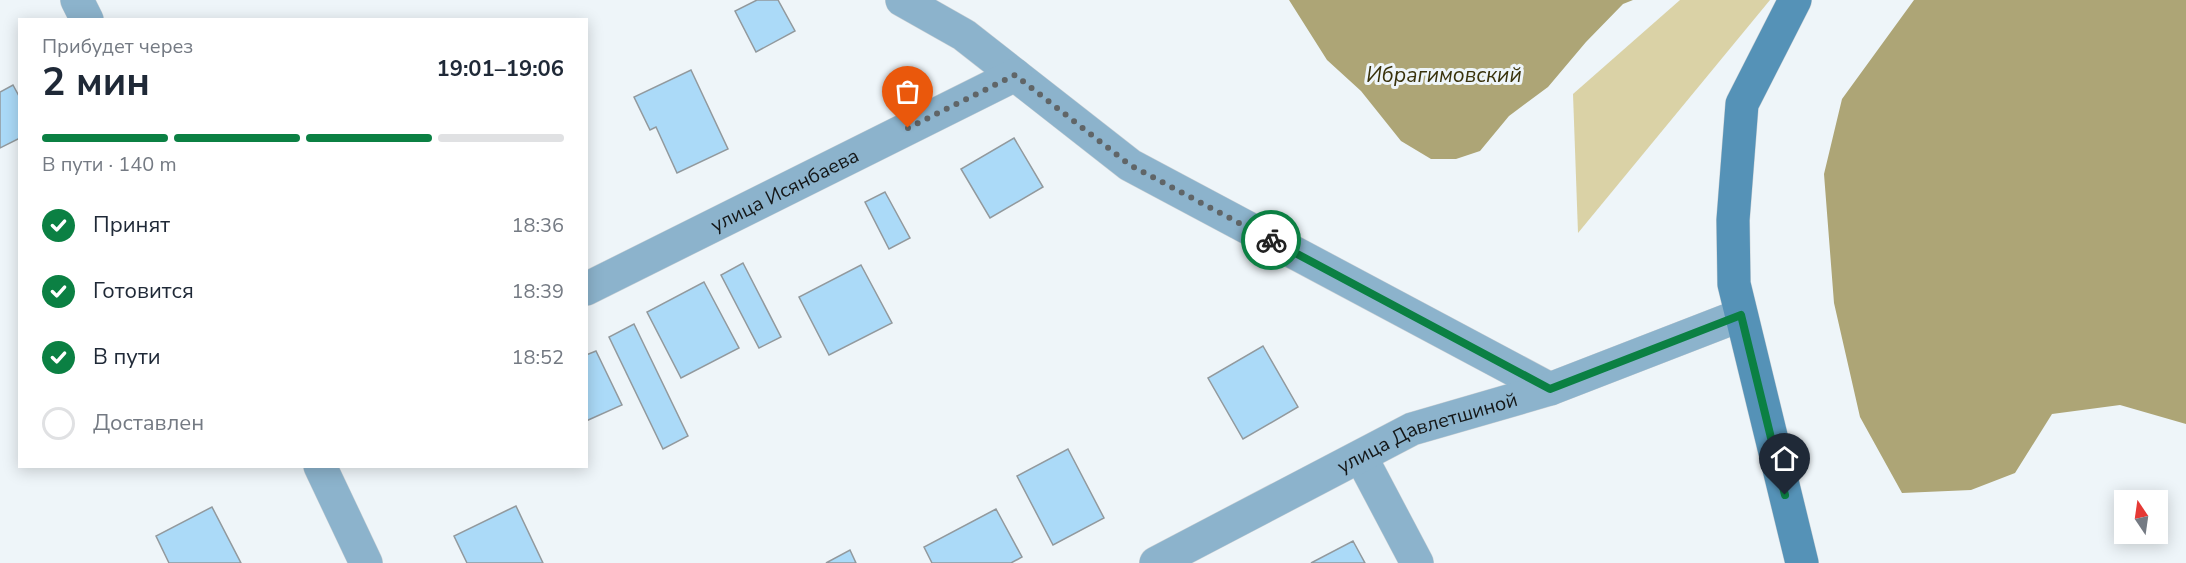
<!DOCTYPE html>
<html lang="ru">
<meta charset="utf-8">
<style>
:root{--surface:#fff;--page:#f2f2f3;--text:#1f2937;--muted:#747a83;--line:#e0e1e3;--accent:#0b8043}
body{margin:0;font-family:"Nunito Sans",sans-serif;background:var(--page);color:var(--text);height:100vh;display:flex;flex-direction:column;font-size:22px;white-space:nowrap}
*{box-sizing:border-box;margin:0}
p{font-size:20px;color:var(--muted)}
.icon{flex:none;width:33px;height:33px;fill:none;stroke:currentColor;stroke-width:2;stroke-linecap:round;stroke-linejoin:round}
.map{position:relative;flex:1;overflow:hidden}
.details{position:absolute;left:18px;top:18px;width:570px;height:450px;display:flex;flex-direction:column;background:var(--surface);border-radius:0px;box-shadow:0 3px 15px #0003}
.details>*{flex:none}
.needle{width:39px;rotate:347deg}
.tools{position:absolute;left:2114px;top:490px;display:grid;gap:12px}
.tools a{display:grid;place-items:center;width:54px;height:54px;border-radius:0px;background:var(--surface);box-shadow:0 3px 15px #0003;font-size:30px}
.pin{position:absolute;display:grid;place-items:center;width:51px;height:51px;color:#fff;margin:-62px -26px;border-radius:50% 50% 50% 0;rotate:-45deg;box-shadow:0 0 6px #0007}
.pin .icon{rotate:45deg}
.courier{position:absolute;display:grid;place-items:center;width:60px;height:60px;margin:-30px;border:4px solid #0b8043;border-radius:50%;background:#fff;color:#222;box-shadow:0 2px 8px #0007}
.headline em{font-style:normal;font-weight:700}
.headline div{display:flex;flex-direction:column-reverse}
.headline{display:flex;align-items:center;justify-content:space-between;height:102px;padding:0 24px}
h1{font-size:39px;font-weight:700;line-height:45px}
.bar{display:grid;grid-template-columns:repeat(4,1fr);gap:9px 6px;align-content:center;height:72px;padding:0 24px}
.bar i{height:8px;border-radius:4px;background:var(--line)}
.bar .selected{background:var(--accent)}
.bar p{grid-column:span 4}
ol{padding:0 24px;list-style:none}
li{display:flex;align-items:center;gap:18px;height:66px}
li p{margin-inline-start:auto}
li .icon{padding:6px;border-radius:50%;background:var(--accent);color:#fff;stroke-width:4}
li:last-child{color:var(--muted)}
li i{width:33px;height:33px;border:3px solid var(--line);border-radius:50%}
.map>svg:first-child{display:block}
</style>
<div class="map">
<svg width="2186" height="563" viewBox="0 0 2186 563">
<rect width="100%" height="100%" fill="#eef5f9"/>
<path fill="#dad2a6" d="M1680 0H1770L1578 233 1573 94Z"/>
<path fill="#ada576" d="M1289 0H1633L1623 4 1586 42 1548 87 1509 116 1480 151 1456 159H1431L1401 141 1361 91 1327 60Z
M1914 0H2186V424L2120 405 2052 414 2015 473 1971 490 1902 493 1860 417 1834 303 1824 174 1842 99Z"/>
<path fill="#abdaf8" stroke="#92999d" stroke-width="1.5" d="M757 0H778L795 31 756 52 735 11Z
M691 70 728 149 677 173 656 127 650 130 634 97Z
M13 85 20 98V138L0 148V92Z
M1014 138 1043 187 990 218 961 169Z
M885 192 910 238 889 249 865 202Z
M743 263 781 337 759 348 721 275Z
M861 265 892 323 829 355 799 297Z
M704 282 739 348 681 378 647 312Z
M634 324 688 436 663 449 609 337Z
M1263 346 1298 407 1243 439 1208 378Z
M596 351 622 405 586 421V355Z
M1068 449 1104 518 1053 545 1017 476Z
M516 506 543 563H467L454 536Z
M212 507 241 563H169L156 536Z
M996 509 1022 557 1011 563H932L924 547Z
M1353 541 1365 563H1311Z
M850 550 856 563H826Z"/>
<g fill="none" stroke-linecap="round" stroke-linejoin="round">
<g stroke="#cbd1d5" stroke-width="34">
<g id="street">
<path d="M77 0 87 20"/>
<path d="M902 0 964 35 1130 165 1550 389"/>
<path id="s1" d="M586 289 1015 75"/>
<path d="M1361 457 1417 563"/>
<path d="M320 466 366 563"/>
<path id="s2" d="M1156 563 1412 429 1550 389 1741 315"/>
</g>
</g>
<g stroke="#cbd1d5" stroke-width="34">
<path id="secondary" d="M1795 0 1742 104 1733 220 1734 284 1802 563"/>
</g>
<use href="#street" stroke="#8cb3cc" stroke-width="33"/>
<use href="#secondary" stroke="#5592b7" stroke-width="33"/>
</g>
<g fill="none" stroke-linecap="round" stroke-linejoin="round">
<path stroke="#606567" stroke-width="6" stroke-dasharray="0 10.8" d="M908 128 1015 75 1130 165 1271 240"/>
<path stroke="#0b8043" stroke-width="8" d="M1271 240 1550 389 1741 315 1785 495"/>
</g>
<g text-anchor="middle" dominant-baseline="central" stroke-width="6" stroke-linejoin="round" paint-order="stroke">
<g font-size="20" fill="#141718" stroke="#eef5f9">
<text stroke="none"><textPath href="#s1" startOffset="222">улица Исянбаева</textPath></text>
<text stroke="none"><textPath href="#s2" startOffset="302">улица Давлетшиной</textPath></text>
</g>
<g font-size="21" font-style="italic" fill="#39320b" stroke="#eef5f9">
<text x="1444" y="75">Ибрагимовский</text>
</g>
</g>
</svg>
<div class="tools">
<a><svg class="needle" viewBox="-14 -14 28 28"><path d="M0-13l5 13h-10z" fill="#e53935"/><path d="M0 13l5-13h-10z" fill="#747a83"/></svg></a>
</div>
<div class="pin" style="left:908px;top:128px;background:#ea580c"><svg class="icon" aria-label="bag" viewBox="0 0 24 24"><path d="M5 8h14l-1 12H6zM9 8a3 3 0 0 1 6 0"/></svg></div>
<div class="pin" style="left:1785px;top:495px;background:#1f2937"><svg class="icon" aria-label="home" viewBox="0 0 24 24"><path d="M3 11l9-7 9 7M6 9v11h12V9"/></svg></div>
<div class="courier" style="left:1271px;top:240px"><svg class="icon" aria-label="bike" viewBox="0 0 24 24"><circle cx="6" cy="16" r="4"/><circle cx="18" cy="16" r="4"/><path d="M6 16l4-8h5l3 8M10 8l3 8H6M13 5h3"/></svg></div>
<section class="details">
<div class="headline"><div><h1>2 мин</h1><p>Прибудет через</p></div><em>19:01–19:06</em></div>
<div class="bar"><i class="selected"></i><i class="selected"></i><i class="selected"></i><i></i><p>В пути · 140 m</p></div>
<ol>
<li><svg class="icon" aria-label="check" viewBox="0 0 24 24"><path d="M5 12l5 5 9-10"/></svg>Принят<p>18:36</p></li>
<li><svg class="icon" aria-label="check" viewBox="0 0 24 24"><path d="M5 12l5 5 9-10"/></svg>Готовится<p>18:39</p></li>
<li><svg class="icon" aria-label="check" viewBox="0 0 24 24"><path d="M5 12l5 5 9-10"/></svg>В пути<p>18:52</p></li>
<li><i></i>Доставлен</li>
</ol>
</section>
</div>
